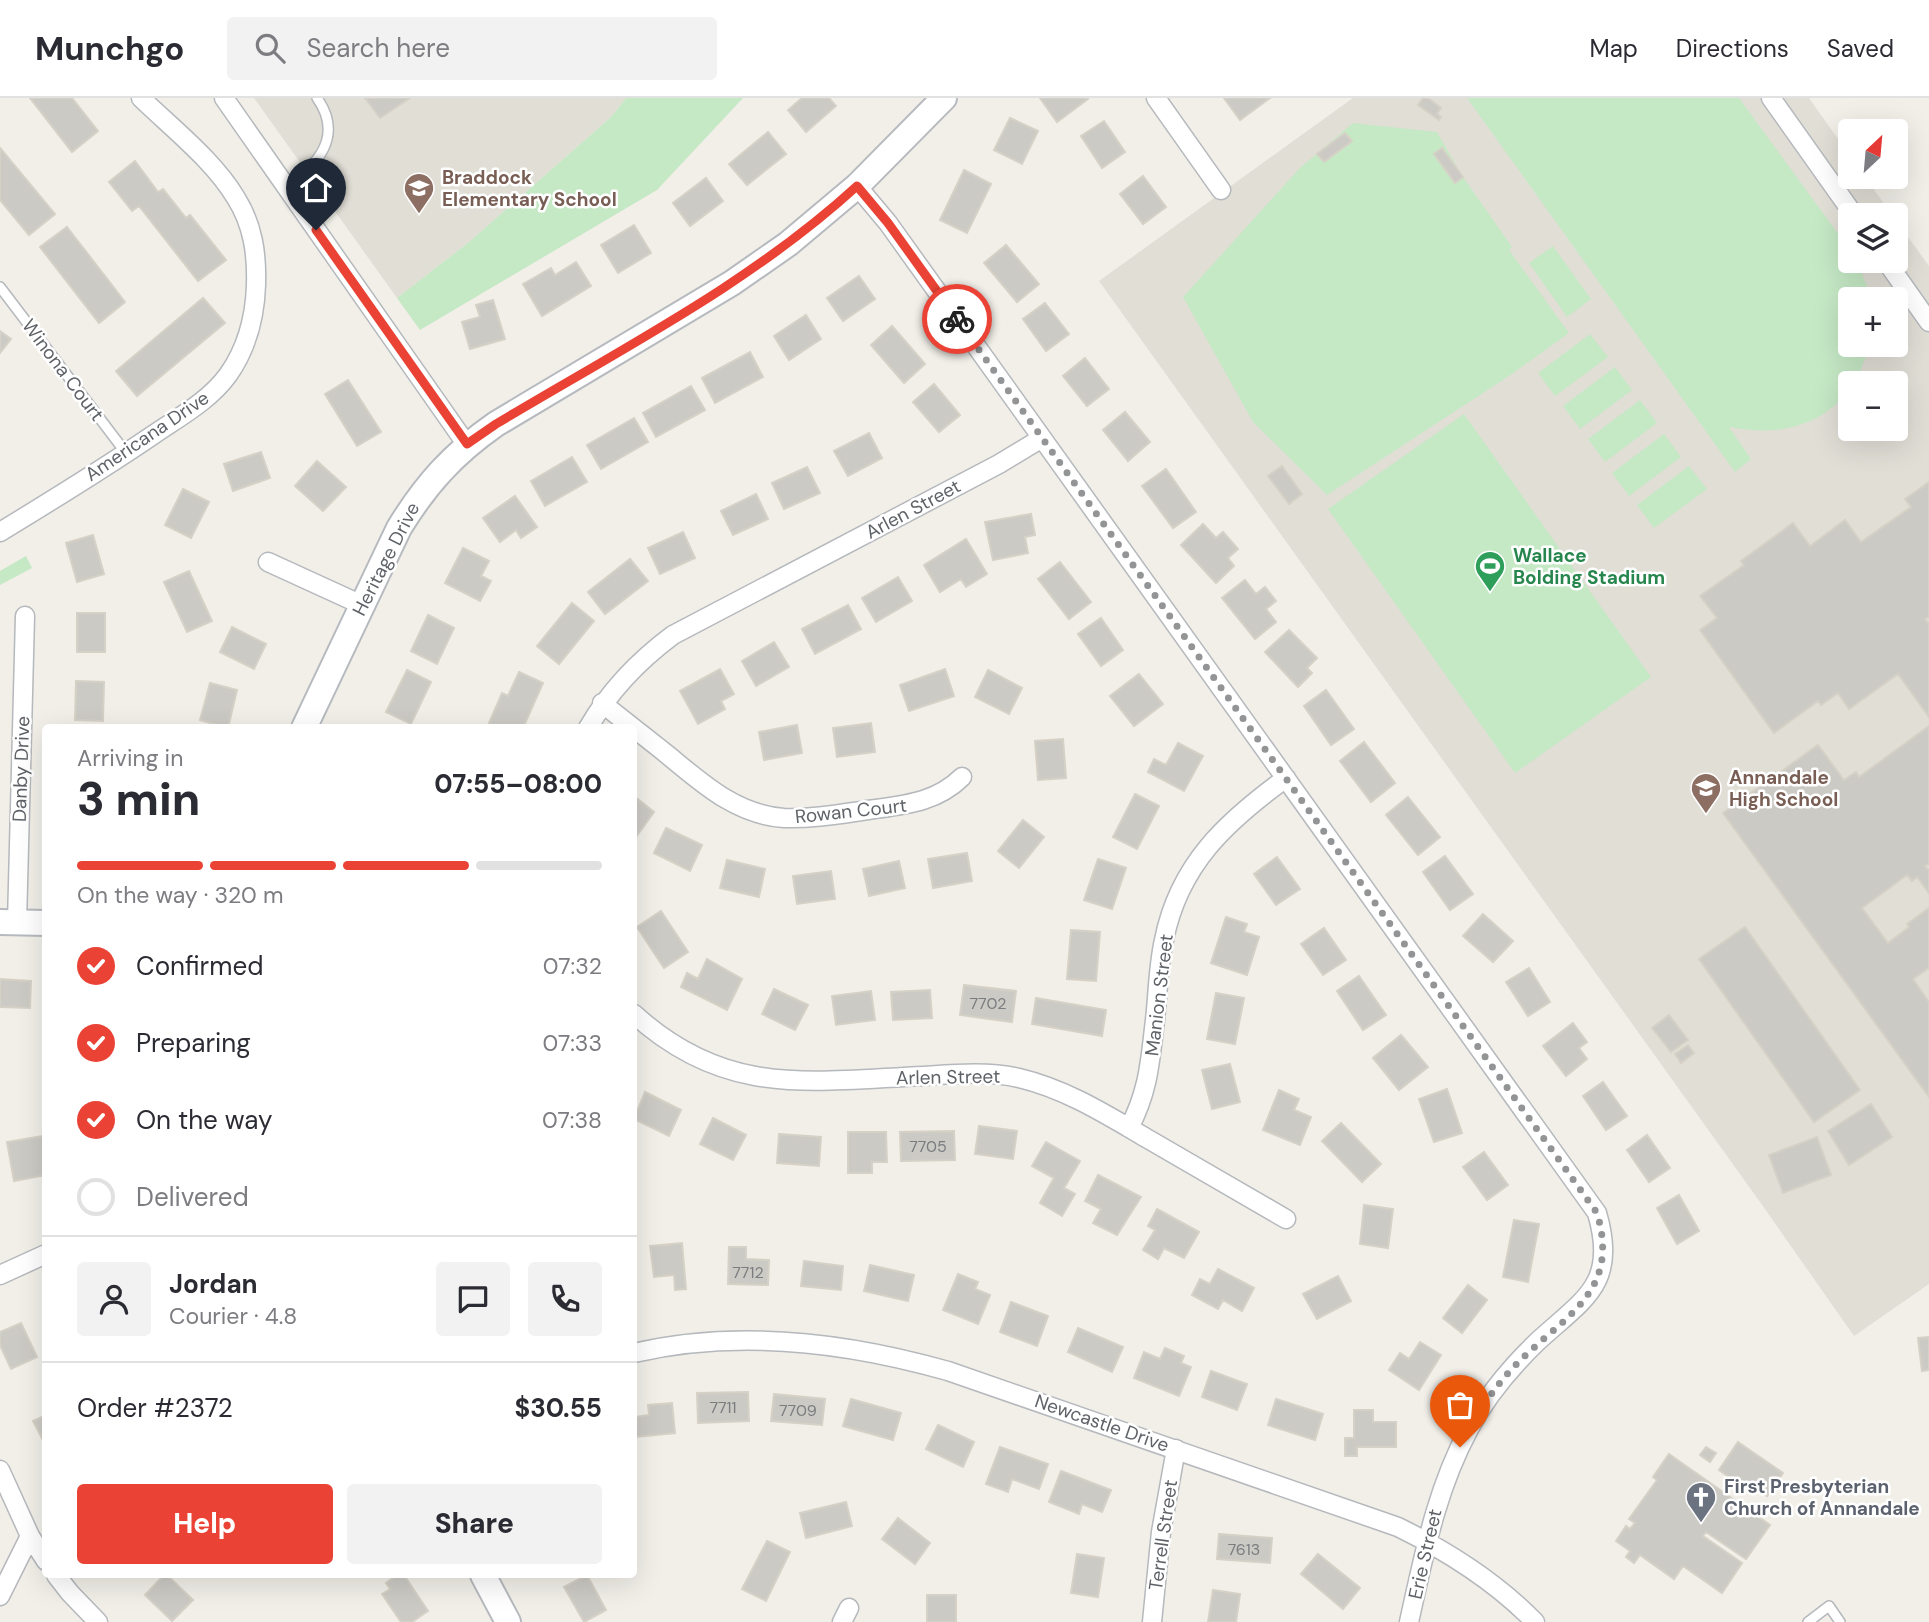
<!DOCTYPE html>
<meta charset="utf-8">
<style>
:root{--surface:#fff;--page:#f2f2f3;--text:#2b2b33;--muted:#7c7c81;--line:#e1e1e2;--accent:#ea4335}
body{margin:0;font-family:"DM Sans",sans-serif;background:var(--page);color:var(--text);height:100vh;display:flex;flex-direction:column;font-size:26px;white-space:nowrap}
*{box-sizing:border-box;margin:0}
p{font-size:23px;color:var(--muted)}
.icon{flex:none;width:38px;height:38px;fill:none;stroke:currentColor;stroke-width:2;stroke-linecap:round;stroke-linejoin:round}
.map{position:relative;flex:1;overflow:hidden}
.drawer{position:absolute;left:42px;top:626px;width:595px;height:854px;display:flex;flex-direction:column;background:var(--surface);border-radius:7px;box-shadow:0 7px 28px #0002}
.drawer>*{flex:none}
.needle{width:46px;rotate:26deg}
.fabs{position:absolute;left:1838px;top:21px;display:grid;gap:14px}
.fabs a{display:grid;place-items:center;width:70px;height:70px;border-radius:7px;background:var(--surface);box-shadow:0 7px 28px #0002;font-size:35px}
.pin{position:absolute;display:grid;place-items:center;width:60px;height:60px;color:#fff;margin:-72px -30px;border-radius:50% 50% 50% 0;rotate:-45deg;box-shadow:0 0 7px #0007}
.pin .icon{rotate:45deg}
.courier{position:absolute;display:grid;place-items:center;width:70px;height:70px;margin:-35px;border:5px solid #ea4335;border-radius:50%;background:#fff;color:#222;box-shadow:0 2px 9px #0007}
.summary em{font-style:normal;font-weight:800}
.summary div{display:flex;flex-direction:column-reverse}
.summary{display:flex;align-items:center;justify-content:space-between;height:119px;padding:0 35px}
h1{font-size:46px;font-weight:800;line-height:52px}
.bar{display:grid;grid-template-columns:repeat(4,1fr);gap:10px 7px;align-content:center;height:84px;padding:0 35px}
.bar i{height:9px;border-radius:5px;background:var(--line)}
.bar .selected{background:var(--accent)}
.bar p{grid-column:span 4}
.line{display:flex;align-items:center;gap:18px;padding:0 35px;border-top:2px solid var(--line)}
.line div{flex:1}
.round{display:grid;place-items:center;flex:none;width:74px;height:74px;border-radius:7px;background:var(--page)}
ol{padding:0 35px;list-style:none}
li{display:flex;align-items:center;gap:21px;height:77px}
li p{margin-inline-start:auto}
li .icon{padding:7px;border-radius:50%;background:var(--accent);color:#fff;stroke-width:4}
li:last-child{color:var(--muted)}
li i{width:38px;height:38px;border:4px solid var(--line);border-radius:50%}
.primary-button{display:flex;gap:14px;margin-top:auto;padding:14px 35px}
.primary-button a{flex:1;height:80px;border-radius:7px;background:var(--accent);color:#fff;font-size:28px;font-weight:800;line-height:80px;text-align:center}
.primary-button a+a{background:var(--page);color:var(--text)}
header{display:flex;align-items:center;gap:42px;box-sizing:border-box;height:98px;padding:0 35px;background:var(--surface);border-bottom:2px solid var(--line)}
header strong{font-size:33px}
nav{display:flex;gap:38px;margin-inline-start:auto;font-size:24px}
.search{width:490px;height:63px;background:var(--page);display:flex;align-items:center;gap:18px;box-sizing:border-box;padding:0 24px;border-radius:7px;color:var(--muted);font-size:26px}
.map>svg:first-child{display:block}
</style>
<header>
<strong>Munchgo</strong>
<div class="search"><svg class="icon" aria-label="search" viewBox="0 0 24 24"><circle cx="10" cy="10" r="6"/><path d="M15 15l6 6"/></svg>Search here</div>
<nav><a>Map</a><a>Directions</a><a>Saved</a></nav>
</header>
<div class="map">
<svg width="1929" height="1524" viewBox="0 0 1929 1524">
<rect width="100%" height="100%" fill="#f1efe8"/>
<path fill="#e1ded6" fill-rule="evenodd" d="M254 0H626L611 19 469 144 397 200Z
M1353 0H1809L1850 58V79H1865L1892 117H1850V163H1895V121L1929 168V1186L1854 1238 1760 1104 1099 183ZM1850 201H1895V247H1850ZM1850 285H1895V331H1850Z"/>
<path fill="#c5e8c5" d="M626 0H743L657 92 420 232 397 200 469 144 611 19Z
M1467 0H1739L1850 152V163H1857L1872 201H1850V247H1871L1855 285H1850V292C1817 331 1776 338 1729 329L1751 361 1735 374Z
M1353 25 1437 34 1463 79 1512 149 1509 152 1569 235 1509 278 1327 397 1253 324 1183 199 1300 70Z
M1553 148 1591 201 1567 219 1529 165Z
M1590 236 1608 259 1555 298 1538 275Z
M1615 269 1632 292 1580 331 1563 308Z
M1640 302 1657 325 1605 364 1588 341Z
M1464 316 1651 579 1515 675 1328 411Z
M1664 336 1681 359 1629 398 1612 375Z
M1689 368 1707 391 1654 430 1637 407Z
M26 458 32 470 0 487V473Z"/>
<path fill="#cccac5" stroke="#d6d1c6" stroke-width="2" d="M30 0H72L98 33 72 54Z
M365 0H410L380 20Z
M802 0H829L836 8 806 34 788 12Z
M1040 0H1087L1088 1 1057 24Z
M1224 0H1270L1240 22Z
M1423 0H1428L1441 10 1437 16 1441 19 1439 22 1418 7Z
M1010 20 1038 33 1022 66 994 52Z
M1104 23 1125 54 1102 70 1081 38Z
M768 34 786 56 747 87 729 66Z
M1345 35 1352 43 1324 64 1317 56Z
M0 50 55 116 29 137 0 102Z
M1442 50 1463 79 1455 85 1434 56Z
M135 63 158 94 163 91 186 120 190 117 226 162 198 183 139 108 132 113 109 84Z
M964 72 991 86 967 135 940 122Z
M1143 78 1166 109 1143 126 1120 96Z
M706 80 723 103 690 128 673 105Z
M634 127 651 155 618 175 601 147Z
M67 129 125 204 99 225 40 149Z
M1006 147 1039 186 1017 204 984 165Z
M576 164 591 188 542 218 523 186 551 170 555 177Z
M859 178 875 201 843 223 827 200Z
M203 200 225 225 137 298 116 273Z
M493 202 505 241 470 251 462 224 480 219 476 207Z
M1045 205 1069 236 1046 253 1023 221Z
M806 217 821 241 789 262 774 238Z
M892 228 925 266 904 285 871 247Z
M0 233 11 241 0 255Z
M750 254 763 279 715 305 702 280Z
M1085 260 1109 291 1087 308 1063 278Z
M348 282 381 334 357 348 325 296Z
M934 286 960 317 939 334 913 304Z
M691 288 705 312 656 339 643 315Z
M1125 314 1150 344 1128 363 1103 332Z
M634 320 648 344 601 371 587 347Z
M869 335 882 360 848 378 834 353Z
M261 354 270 380 233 393 224 366Z
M572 359 587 384 545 408 531 383Z
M317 363 346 389 323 413 295 388Z
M1282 368 1302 396 1289 406 1268 378Z
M807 369 820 395 784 411 772 385Z
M1166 371 1196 414 1173 430 1142 388Z
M1929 384V519L1925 521 1929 526V619L1898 576 1849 611 1838 595 1821 607 1818 603 1774 635 1700 532 1717 520 1700 498 1744 467 1741 463 1793 425 1810 448 1845 422 1861 444 1911 409 1905 401Z
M183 391 209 404 191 440 165 427Z
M756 396 768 421 733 437 721 413Z
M515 398 537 429 521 440 516 432 500 444 483 420Z
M1031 416 1035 437 1025 439 1028 455 993 462 985 424Z
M1203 426 1216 440 1223 434 1238 451 1228 460 1234 468 1216 485 1181 447Z
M683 434 695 460 660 476 648 450Z
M93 437 104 476 77 484 66 445Z
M966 441 987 476 966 489 961 481 940 494 924 467Z
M463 450 489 463 481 478 491 483 480 503 445 485Z
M630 461 648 483 605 516 588 494Z
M1060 464 1091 504 1069 521 1038 481Z
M189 473 212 523 187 534 164 484Z
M898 479 912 503 876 524 862 500Z
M1245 482 1256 496 1265 489 1276 503 1266 511 1276 524 1255 541 1222 500Z
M572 505 594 523 559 566 537 548Z
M848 507 861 531 815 556 802 531Z
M77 515H105V554H77Z
M428 517 454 530 437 566 411 553Z
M1101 520 1123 552 1101 568 1078 536Z
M232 529 266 546 254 571 220 554Z
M1289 532 1317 560 1307 570 1312 575 1298 589 1265 554Z
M774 544 789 569 756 588 742 563Z
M720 571 734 596 721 603 725 611 698 626 680 593Z
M945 571 954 598 909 613 900 587Z
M407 572 431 584 411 626 386 614Z
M988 572 1022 590 1009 616 975 599Z
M519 574 543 585 523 630H499L489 625 502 595 508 598Z
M1139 576 1163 606 1134 628 1110 598Z
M76 583 104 584 103 623 75 622Z
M210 585 237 592 228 630 200 622Z
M1326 592 1354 631 1331 647 1304 608Z
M871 625 875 654 837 659 833 630Z
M797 627 802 655 764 662 759 634Z
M1929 628V766L1925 768 1929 773V795L1917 779 1912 783 1907 777 1862 810 1888 845 1909 829 1907 826 1929 810V870L1913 881 1929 904V999L1723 715 1818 647 1844 682 1856 674 1859 679Z
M1063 641 1066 680 1038 682 1035 643Z
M1364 644 1395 685 1371 704 1340 663Z
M1178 645 1203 658 1184 693 1148 674 1154 661 1166 667Z
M1135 696 1159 708 1137 751 1113 739Z
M634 698 654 714 634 742Z
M1408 699 1440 739 1418 757 1386 717Z
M1023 722 1044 739 1019 770 998 753Z
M666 730 702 747 690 773 654 755Z
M967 755 972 783 933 790 928 761Z
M1445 758 1473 796 1450 812 1423 774Z
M1277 759 1300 791 1276 807 1254 776Z
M1098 761 1126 770 1112 811 1084 802Z
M727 762 765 771 759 799 720 790Z
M899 763 905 790 869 798 863 771Z
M831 773 835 801 797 806 793 778Z
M661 813 688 854 664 870 637 829Z
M1483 816 1513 843 1493 864 1463 838Z
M1226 819 1247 826 1244 834 1259 839 1247 877 1211 865Z
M1745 829 1860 992 1814 1024 1699 861Z
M1324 830 1346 862 1323 877 1301 846Z
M1071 832 1100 834 1096 883 1067 881Z
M707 861 742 881 727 912 681 889 687 875 698 881Z
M1529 870 1550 904 1528 918 1506 884Z
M1359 878 1386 917 1363 932 1337 893Z
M0 881 31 883 30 910 0 909Z
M964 887 1016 893 1012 924 960 917Z
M774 891 808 907 795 932 762 916Z
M930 892 932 920 893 922 891 894Z
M871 893 875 922 836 927 832 898Z
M1216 895 1244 900 1235 946 1207 941Z
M1036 900 1106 912 1102 938 1032 926Z
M1669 917 1688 942 1671 954 1652 930Z
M1573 925 1587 944 1579 950 1587 961 1566 978 1543 948Z
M1401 937 1428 969 1399 992 1373 960Z
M1688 947 1694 955 1681 965 1675 956Z
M1230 966 1240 1004 1212 1011 1202 972Z
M1603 984 1627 1018 1606 1032 1583 998Z
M1447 991 1462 1035 1434 1044 1419 1001Z
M1279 992 1299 1001 1294 1012 1311 1019 1300 1047 1263 1032Z
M645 994 681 1012 669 1038 634 1021Z
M1871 1006 1892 1039 1849 1067 1828 1033Z
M713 1020 746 1037 733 1062 700 1046Z
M1341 1025 1381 1066 1362 1084 1322 1043Z
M979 1028 1017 1033 1013 1061 975 1056Z
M954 1033 955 1062 901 1063 900 1034Z
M848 1034H886L887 1064H872V1075H848Z
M779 1036 821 1039 819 1068 777 1065Z
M1647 1037 1670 1070 1649 1084 1627 1052Z
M43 1038 46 1077 14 1083 7 1044Z
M1817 1039 1831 1077 1783 1095 1769 1057Z
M1046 1044 1080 1063 1064 1090 1075 1096 1062 1118 1040 1105 1054 1080 1032 1068Z
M1484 1054 1508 1087 1487 1102 1463 1069Z
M1098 1077 1141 1099 1117 1137 1093 1125 1101 1111 1085 1103Z
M1679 1097 1699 1133 1677 1146 1657 1110Z
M1364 1107 1393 1111 1388 1150 1360 1146Z
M1157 1111 1199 1134 1184 1160 1164 1150 1158 1161 1143 1152 1155 1132 1148 1128Z
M1514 1122 1539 1126 1528 1184 1503 1179Z
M682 1145 686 1191 675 1192 674 1177 654 1179 650 1148Z
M729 1149H746V1161L769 1162 768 1187 728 1186Z
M804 1163 843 1168 841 1192 801 1188Z
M870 1167 914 1177 908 1203 864 1193Z
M1218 1171 1254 1190 1242 1213 1223 1202 1218 1211 1192 1197 1200 1181 1210 1186Z
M958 1176 978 1184 975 1191 990 1197 978 1226 943 1212Z
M1338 1178 1351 1203 1317 1221 1303 1196Z
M1468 1187 1487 1202 1462 1235 1443 1220Z
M1011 1204 1048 1218 1037 1248 1000 1234Z
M21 1225 37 1259 11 1271 0 1247V1234Z
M1078 1230 1123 1249 1112 1274 1068 1254Z
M1929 1239V1272L1922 1273 1918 1240Z
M1420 1244 1441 1257 1419 1292 1389 1272 1400 1255 1409 1261Z
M1165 1250 1184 1258 1181 1265 1191 1269 1179 1298 1134 1280 1144 1254 1160 1261Z
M1211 1273 1247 1286 1237 1312 1202 1299Z
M748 1294 749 1323 698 1325 697 1295Z
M774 1296 825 1301 822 1327 771 1323Z
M851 1301 901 1315 893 1342 843 1328Z
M1276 1301 1323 1316 1315 1342 1268 1327Z
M672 1305 675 1335 636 1339 634 1319 649 1317 648 1307Z
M1354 1312H1373V1324H1396V1349H1357V1358H1345V1340H1354Z
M46 1317V1348L33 1323Z
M938 1327 974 1344 963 1369 926 1351Z
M1738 1344 1783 1375 1767 1398 1752 1388 1749 1393 1719 1372Z
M1000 1349 1048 1366 1039 1391 1012 1381 1008 1394 986 1386Z
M1706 1349 1716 1355 1710 1364 1700 1357Z
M1669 1356 1770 1427 1746 1461 1706 1434 1703 1438 1742 1465 1722 1495 1683 1468 1674 1481 1640 1457 1634 1465 1626 1459 1630 1453 1616 1443 1626 1428 1630 1431 1635 1425 1629 1421 1657 1382 1653 1379Z
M1061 1373 1111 1392 1102 1414 1082 1406 1079 1416 1049 1404Z
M846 1404 852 1428 806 1440 800 1415Z
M898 1420 930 1445 915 1466 882 1441Z
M1219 1436 1272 1440 1270 1465 1217 1461Z
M767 1443 790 1454 766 1503 742 1491Z
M1077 1456 1104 1460 1098 1499 1071 1495Z
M1318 1456 1360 1490 1343 1511 1301 1476Z
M164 1477H167L193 1502 172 1523 145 1497Z
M397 1477H404L428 1513 412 1524H401L382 1496 390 1491 386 1485Z
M587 1477 606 1512 584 1524 564 1489Z
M1213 1492 1240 1496 1236 1524H1208Z
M927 1497H956V1524H927Z"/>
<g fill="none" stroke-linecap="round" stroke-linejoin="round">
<g stroke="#b5b8bc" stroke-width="12">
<path id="lane" d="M286 89C318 67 344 38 317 0
M0 189 126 355
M1808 1524 1829 1508 1840 1524"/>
</g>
<g stroke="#b5b8bc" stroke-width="21">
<path id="street" d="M224 0 467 347
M1156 0 1221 92
M1771 0 1854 117
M857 88 888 125 1597 1115C1618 1186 1584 1201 1538 1243 1512 1268 1486 1299 1469 1331 1436 1392 1424 1457 1409 1524
M1886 163 1929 224
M0 434C51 403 103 371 153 337 179 319 209 303 228 277 247 250 255 220 256 187 257 156 253 127 236 100 213 62 173 31 141 0
M268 464 362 507
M602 605C624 623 647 640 669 658 703 686 737 717 784 720 812 721 840 716 868 712 903 707 936 705 962 679
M588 630C610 592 638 563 673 537L999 366 1042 340
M17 825 25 518
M634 916C726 1000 811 983 924 978 955 976 988 973 1019 980 1066 991 1107 1017 1148 1041 1194 1068 1240 1094 1286 1121
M1129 1030C1149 992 1150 963 1155 922 1158 896 1158 868 1164 842 1179 766 1227 723 1286 680
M0 1177 46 1156
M634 1255C737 1231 846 1244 948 1273L1398 1429C1449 1454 1495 1483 1535 1524
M0 1372 30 1438 46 1463
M56 1477 70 1495 98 1524
M0 1498 30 1438
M842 1524 849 1510
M1152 1524 1161 1434 1176 1351"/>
</g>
<g stroke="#b6babf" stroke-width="28">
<path id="secondary" d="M304 630 399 430C426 386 453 356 496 326L732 185 788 146 857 88 944 0
M0 824 46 825
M483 1477 508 1524"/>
</g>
<use href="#lane" stroke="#fff" stroke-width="9"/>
<use href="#street" stroke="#fff" stroke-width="18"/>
<use href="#secondary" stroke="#fff" stroke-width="24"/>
</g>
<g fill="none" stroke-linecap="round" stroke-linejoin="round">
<path stroke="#929495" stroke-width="7" stroke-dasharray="0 12.6" d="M957 221 1597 1115C1622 1199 1559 1219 1510 1273 1490 1295 1473 1322 1460 1349"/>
<path stroke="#ea4335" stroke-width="9" d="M316 132 467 346 496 326C619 252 750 186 857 88L888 125 957 221"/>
</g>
<defs>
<g id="school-pin" transform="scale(1.575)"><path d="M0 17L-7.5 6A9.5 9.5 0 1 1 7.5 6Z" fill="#8d6e63" stroke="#fff"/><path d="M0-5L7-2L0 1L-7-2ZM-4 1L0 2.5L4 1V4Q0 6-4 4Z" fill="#fff"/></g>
<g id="stadium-pin" transform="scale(1.575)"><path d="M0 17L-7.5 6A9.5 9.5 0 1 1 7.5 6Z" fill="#2e9e5b" stroke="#fff"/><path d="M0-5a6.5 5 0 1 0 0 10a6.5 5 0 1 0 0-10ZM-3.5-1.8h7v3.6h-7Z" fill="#fff"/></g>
<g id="church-pin" transform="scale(1.575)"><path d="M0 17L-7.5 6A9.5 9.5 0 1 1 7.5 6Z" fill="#6b7280" stroke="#fff"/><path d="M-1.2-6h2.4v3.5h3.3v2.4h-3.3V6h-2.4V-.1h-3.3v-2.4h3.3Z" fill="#fff"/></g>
</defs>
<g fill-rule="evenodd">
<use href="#school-pin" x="419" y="90"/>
<use href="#stadium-pin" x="1490" y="468"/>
<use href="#school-pin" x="1706" y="690"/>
<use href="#church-pin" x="1701" y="1399"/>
</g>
<g text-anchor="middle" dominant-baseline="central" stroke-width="5" stroke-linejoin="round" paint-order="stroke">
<g font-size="16" fill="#7a7d7f">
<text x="988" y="905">7702</text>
<text x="928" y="1048">7705</text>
<text x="748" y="1174">7712</text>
<text x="723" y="1309">7711</text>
<text x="798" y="1312">7709</text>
<text x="1244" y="1451">7613</text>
</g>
<g font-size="19" font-weight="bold" fill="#785e54" stroke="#fff" text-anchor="start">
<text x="442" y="79">Braddock<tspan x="442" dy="22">Elementary School</tspan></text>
<text x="1729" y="679">Annandale<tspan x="1729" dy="22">High School</tspan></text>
</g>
<g font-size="19" fill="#5f6368" stroke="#fff">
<text transform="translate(63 272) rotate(53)">Winona Court</text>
<text transform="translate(147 338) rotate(-34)">Americana Drive</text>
<text transform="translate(913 411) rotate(-28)">Arlen Street</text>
<text transform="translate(386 461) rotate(-63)">Heritage Drive</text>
<text transform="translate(21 671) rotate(-88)">Danby Drive</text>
<text transform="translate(851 713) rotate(-6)">Rowan Court</text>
<text transform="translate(1159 897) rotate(-83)">Manion Street</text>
<text transform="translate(948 979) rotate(-1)">Arlen Street</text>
<text transform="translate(1102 1325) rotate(19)">Newcastle Drive</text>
<text transform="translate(1163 1437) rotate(-82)">Terrell Street</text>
<text transform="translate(1425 1456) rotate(-77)">Erie Street</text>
</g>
<g font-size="19" font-weight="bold" fill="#27864d" stroke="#fff" text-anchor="start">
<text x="1513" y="457">Wallace<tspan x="1513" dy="22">Bolding Stadium</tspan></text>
</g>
<g font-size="19" font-weight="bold" fill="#5b616d" stroke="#fff" text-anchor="start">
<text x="1724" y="1388">First Presbyterian<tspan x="1724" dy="22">Church of Annandale</tspan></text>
</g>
</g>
</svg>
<div class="fabs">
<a><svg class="needle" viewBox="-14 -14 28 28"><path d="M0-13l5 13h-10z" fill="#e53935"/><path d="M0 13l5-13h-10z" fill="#7c7c81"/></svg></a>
<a><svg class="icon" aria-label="layers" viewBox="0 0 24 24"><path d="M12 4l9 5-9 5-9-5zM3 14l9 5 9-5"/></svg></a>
<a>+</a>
<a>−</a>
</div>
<div class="pin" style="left:1460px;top:1349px;background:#ea580c"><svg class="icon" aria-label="bag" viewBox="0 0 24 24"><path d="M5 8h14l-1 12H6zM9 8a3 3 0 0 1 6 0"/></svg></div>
<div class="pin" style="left:316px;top:132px;background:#1f2937"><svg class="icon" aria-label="home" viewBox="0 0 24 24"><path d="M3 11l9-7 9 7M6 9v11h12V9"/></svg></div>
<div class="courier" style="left:957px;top:221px"><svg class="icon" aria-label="bike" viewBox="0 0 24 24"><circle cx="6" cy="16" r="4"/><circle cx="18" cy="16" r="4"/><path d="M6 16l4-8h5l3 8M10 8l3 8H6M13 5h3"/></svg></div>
<section class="drawer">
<div class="summary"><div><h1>3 min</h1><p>Arriving in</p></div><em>07:55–08:00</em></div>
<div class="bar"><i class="selected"></i><i class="selected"></i><i class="selected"></i><i></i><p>On the way · 320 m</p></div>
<ol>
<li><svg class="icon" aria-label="check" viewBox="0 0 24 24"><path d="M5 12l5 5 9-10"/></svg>Confirmed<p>07:32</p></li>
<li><svg class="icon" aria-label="check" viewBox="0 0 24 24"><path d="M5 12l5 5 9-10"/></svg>Preparing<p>07:33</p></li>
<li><svg class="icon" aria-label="check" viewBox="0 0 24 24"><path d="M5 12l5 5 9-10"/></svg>On the way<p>07:38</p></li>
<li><i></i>Delivered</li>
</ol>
<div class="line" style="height:126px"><a class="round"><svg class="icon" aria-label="person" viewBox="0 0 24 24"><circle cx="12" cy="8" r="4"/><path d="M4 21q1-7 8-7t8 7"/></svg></a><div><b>Jordan</b><p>Courier · 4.8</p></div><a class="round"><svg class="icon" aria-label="chat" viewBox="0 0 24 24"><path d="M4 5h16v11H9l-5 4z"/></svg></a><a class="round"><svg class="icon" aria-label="phone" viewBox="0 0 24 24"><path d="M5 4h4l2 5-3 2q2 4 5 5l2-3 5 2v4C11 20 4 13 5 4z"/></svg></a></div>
<div class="line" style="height:91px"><div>Order #2372</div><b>$30.55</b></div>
<div class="primary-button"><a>Help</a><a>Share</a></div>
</section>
</div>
